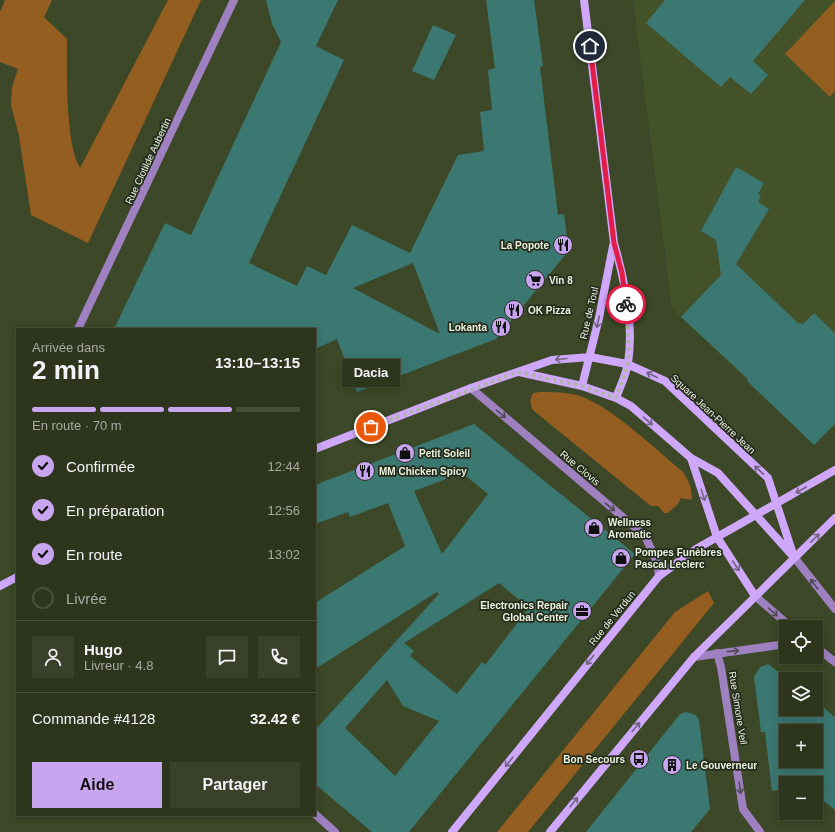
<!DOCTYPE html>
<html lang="fr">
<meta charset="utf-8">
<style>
:root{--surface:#2d361d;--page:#39412a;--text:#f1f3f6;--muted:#a7aba4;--line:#48503b;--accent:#c8a6ef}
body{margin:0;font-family:Arial,sans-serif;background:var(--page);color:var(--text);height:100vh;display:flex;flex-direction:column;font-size:15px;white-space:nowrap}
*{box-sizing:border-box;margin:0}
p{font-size:13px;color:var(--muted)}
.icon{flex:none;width:22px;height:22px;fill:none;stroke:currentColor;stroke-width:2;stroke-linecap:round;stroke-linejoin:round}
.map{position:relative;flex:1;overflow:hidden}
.panel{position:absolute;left:16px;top:328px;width:300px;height:488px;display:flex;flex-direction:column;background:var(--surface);border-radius:0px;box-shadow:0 2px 10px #0003,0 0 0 1px var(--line)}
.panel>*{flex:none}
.buttons{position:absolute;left:779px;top:620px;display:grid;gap:8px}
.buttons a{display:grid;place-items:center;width:44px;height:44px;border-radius:0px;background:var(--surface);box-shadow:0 2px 10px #0003,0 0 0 1px var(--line);font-size:20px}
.pin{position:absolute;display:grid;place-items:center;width:34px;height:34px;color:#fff;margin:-17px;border:2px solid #fff;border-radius:50%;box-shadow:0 1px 4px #0007}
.courier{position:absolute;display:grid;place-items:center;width:40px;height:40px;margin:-20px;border:3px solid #e11d48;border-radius:50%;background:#fff;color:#222;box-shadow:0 1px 5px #0007}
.bubble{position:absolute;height:28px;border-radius:0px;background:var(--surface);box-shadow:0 2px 10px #0003,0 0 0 1px var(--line);font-size:13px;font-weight:700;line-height:28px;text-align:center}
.summary em{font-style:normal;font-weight:700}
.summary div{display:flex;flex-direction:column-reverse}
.summary{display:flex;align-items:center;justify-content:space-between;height:68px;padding:0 16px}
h1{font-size:26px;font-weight:700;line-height:30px}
.bar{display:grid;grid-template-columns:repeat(4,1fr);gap:6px 4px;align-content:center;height:48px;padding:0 16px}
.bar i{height:5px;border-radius:3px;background:var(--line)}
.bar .selected{background:var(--accent)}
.bar p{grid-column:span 4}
.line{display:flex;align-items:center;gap:10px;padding:0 16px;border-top:1px solid var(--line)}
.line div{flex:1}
.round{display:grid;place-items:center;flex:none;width:42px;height:42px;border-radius:0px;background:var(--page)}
ol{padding:0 16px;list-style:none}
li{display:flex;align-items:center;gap:12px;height:44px}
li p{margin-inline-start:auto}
li .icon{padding:4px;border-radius:50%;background:var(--accent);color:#111;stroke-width:4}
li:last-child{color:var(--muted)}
li i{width:22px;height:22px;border:2px solid var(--line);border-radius:50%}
.button{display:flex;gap:8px;margin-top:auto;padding:8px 16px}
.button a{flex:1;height:46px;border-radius:0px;background:var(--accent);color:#111;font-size:16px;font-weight:700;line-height:46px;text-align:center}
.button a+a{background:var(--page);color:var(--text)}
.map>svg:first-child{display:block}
</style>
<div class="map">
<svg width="835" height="832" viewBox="0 0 835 832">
<rect width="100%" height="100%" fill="#3c4827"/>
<path fill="#44522a" d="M633 0H835V424L814 445 672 308Z"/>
<path fill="#935e20" d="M5 0H52L44 17 67 39C67 71 65 142 80 168L168 0H201L88 243 31 215 19 136 11 105 12 87 18 69 0 62V12Z
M835 1V91L830 97 785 54Z
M540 392C554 392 567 392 580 396 612 407 655 449 682 471 689 480 692 488 692 500L681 498 678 504 668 513H664L658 506H651L534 411C529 406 530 399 533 393Z
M708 591 714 603 528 832H497L675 612Z"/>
<path fill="#3b7871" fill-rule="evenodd" d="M266 0H338L316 46 344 60 249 263 297 286 307 266 326 275 352 225 410 253 458 155 484 151 480 112 492 110 488 70 495 68 486 0H534L543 66 540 67 558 215 564 214 568 246 566 254 496 339 357 392 337 339 315 349V329H114L165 223 191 235 281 42 272 24ZM413 263 440 334 353 288Z
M665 0H805L753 61 768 75 751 94 730 77 721 87 646 23Z
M433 25 456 35 434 80 412 71Z
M736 167 764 183 758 194 761 196 758 202 769 209 736 264 799 324 800 322 802 325 814 313 835 333V424L814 445 747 381 748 379 681 317 721 275 716 240 701 231Z
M474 424 635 554 409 832H372L315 784V730L399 638 401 639 399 638 439 594 437 592 315 669V603L405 546 388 503 350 517 348 512 315 524V485ZM462 473 488 494 442 554 414 491ZM499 583 529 608 485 665 482 662 457 694 410 656 414 651 404 643ZM387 680 403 706 439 721 395 776 345 728Z
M768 664 788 679H786V709H816V701L835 717V810L816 795V783H786V789L772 791 765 732H761L754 677 760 667ZM786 731H816V761H786Z
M686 712 696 715 699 720 710 809 691 832H586L680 714Z"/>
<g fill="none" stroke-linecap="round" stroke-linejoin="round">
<path stroke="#9f81c2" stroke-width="8" d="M717 653 721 667 743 809 760 832"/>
<path stroke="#9f81c2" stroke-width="8" d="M78 329 234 0
M471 388 645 536 657 562 659 576
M315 814 335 832"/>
<path stroke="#9f81c2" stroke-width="8" d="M794 557 835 609
M755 596 791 627
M816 647 835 662
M694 657 786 644"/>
<path stroke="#cfa8fb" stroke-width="8" d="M584 0 614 243C624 278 634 326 628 363 626 375 620 387 616 398
M519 372 582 386 616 398 631 406 691 458 718 473 791 554
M582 386 599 318 613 246
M315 449 471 388 552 360 590 357 627 364 665 381 768 478 794 557
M691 458 717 537 755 596
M0 586 17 577
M452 832 659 576 696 549 835 470
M550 832 694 657 835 518"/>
</g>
<defs><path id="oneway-shaft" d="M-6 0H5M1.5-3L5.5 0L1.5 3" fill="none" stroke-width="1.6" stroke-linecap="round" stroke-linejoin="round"/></defs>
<g stroke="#726481">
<use href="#oneway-shaft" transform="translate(598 322) rotate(103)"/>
<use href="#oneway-shaft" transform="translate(561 359) rotate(175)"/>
<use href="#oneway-shaft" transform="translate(652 375) rotate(-154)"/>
<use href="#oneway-shaft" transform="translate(648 421) rotate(41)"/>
<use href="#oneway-shaft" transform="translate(759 470) rotate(-137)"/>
<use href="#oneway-shaft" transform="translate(801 490) rotate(150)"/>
<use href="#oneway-shaft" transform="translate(703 495) rotate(71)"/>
<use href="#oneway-shaft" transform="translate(815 538) rotate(-44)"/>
<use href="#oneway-shaft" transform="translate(736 566) rotate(57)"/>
<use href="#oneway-shaft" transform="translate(590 660) rotate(129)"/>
<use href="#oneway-shaft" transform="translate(636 727) rotate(-50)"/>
<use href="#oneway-shaft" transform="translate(509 762) rotate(129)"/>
<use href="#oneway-shaft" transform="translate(574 802) rotate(-51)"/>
</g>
<g stroke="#504a57">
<use href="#oneway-shaft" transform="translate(501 414) rotate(40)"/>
<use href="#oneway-shaft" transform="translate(610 507) rotate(40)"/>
<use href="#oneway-shaft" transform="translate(814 584) rotate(-127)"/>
<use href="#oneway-shaft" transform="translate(773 612) rotate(42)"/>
<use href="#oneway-shaft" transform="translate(733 651) rotate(-7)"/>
<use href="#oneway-shaft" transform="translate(740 788) rotate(82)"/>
</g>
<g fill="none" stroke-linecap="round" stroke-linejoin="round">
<path stroke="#aeb79f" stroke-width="4" stroke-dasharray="0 7.2" d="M371 427 518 372 582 386 616 398 628 364 629 349 626 304"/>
<path stroke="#e11d48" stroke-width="5" d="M590 46 614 243 622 273 626 304"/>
</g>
<defs>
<g id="restaurant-disc" transform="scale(1)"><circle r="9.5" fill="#c8a6ef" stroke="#262c1d"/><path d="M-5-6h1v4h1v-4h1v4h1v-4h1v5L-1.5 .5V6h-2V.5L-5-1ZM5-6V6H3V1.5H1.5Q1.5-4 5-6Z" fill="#111"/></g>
<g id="supermarket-disc" transform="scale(1)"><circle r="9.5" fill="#c8a6ef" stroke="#262c1d"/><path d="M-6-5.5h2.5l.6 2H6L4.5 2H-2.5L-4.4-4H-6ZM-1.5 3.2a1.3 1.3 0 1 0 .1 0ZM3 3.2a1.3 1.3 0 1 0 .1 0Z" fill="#111"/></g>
<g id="shop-disc" transform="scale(1)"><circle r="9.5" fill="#c8a6ef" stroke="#262c1d"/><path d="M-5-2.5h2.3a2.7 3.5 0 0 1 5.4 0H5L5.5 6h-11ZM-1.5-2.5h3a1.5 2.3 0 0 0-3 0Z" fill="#111"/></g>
<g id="office-disc" transform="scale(1)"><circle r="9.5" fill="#c8a6ef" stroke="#262c1d"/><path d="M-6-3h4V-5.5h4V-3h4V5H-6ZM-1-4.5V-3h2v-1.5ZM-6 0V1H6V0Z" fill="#111"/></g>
<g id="bus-disc" transform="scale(1)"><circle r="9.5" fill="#c8a6ef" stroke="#262c1d"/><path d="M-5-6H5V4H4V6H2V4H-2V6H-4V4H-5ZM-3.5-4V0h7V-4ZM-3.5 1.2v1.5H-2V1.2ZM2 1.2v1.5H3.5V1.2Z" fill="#111"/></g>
<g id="building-disc" transform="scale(1)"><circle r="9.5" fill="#c8a6ef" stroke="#262c1d"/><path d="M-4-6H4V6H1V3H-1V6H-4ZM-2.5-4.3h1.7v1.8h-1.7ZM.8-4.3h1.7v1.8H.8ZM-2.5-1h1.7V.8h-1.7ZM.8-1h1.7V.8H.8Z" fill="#111"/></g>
</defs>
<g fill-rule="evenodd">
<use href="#restaurant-disc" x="563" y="245"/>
<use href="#supermarket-disc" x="535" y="280"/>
<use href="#restaurant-disc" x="514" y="310"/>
<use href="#restaurant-disc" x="501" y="327"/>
<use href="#shop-disc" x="405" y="453"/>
<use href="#restaurant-disc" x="365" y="471"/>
<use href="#shop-disc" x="594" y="528"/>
<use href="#shop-disc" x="621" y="558"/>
<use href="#office-disc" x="582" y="611"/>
<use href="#bus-disc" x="639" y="759"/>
<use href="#building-disc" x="672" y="765"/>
</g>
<g text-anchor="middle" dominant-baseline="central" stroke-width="3.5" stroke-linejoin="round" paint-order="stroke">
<g font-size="10" fill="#ebf3df" stroke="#262c1d">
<text transform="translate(148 161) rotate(-65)">Rue Clotilde Aubertin</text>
<text transform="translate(589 313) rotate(-77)">Rue de Toul</text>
<text transform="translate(713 414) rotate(43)">Square Jean-Pierre Jean</text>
<text transform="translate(580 468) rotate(40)">Rue Clovis</text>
<text transform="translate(612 618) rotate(-51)">Rue de Verdun</text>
<text transform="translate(738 708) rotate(81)">Rue Simone Veil</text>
</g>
<g font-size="10" font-weight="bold" fill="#ebf3df" stroke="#262c1d" text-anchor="start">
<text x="549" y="245" text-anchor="end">La Popote</text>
<text x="549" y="280">Vin 8</text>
<text x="528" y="310">OK Pizza</text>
<text x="487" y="327" text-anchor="end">Lokanta</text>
<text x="419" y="453">Petit Soleil</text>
<text x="379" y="471">MM Chicken Spicy</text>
<text x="608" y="522">Wellness<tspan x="608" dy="12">Aromatic</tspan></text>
<text x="635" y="552">Pompes Funèbres<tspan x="635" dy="12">Pascal Leclerc</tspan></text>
<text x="568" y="605" text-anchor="end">Electronics Repair<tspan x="568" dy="12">Global Center</tspan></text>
<text x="625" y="759" text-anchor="end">Bon Secours</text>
<text x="686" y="765">Le Gouverneur</text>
</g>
</g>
</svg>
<div class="buttons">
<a><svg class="icon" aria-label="locate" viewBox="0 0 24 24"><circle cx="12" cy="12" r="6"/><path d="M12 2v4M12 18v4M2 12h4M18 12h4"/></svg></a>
<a><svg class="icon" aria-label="layers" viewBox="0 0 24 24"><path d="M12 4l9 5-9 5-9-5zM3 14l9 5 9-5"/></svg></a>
<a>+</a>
<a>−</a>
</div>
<div class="pin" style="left:371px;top:427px;background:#ea580c"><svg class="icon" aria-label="bag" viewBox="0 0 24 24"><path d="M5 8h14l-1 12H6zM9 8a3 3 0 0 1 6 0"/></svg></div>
<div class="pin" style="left:590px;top:46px;background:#1f2937"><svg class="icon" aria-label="home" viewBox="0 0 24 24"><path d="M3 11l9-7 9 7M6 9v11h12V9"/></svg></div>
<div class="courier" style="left:626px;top:304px"><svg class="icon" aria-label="bike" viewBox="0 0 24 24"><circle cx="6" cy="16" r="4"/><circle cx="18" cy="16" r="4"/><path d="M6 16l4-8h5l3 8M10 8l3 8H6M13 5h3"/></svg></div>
<div class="bubble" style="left:342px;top:359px;width:58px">Dacia</div>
<section class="panel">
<div class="summary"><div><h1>2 min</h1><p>Arrivée dans</p></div><em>13:10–13:15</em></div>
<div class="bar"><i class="selected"></i><i class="selected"></i><i class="selected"></i><i></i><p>En route · 70 m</p></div>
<ol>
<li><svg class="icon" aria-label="check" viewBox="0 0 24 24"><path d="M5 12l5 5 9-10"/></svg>Confirmée<p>12:44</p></li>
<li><svg class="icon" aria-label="check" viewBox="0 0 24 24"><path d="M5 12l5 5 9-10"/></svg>En préparation<p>12:56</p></li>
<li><svg class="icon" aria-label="check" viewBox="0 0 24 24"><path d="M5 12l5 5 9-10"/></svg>En route<p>13:02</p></li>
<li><i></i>Livrée</li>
</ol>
<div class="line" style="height:72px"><a class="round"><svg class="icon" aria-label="person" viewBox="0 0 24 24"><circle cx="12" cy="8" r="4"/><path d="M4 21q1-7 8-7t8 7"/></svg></a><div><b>Hugo</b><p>Livreur · 4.8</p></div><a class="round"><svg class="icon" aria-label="chat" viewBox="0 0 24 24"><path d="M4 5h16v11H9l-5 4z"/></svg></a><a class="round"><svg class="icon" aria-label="phone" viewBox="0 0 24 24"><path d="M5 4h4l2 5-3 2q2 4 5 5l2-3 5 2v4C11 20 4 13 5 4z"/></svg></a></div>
<div class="line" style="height:52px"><div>Commande #4128</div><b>32.42 €</b></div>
<div class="button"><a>Aide</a><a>Partager</a></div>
</section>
</div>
